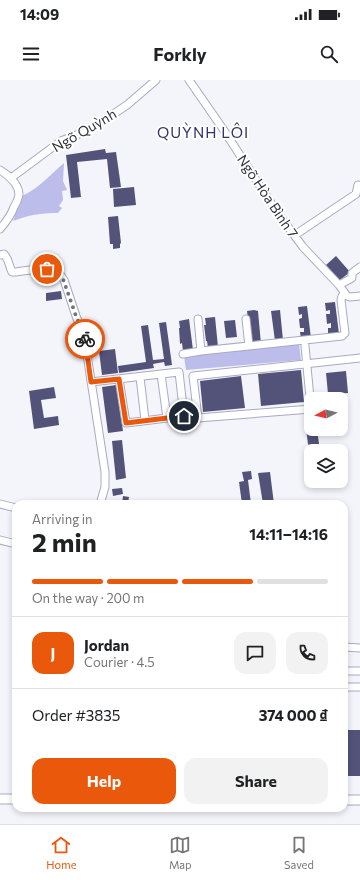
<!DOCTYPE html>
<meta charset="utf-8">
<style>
:root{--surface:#fff;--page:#f2f2f2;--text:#202124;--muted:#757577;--line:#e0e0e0;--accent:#ea580c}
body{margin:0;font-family:Commissioner,sans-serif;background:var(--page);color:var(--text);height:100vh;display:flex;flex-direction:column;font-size:15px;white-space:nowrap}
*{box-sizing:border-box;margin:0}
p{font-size:13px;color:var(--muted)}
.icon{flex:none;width:22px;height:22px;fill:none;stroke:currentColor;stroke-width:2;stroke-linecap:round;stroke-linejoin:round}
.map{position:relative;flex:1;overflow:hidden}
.details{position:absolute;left:12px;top:420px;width:336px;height:312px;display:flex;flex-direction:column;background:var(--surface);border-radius:12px;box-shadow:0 2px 6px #0003}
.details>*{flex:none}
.needle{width:26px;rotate:263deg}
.controls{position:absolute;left:304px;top:312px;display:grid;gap:8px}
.controls a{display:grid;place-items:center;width:44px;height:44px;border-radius:8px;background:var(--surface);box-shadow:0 2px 6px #0003;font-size:20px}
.pin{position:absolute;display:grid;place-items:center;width:34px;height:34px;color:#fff;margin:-17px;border:2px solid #fff;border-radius:50%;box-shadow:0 1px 4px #0007}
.courier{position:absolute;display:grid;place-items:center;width:40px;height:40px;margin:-20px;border:3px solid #ea580c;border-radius:50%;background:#fff;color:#222;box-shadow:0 1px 5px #0007}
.overview em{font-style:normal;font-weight:700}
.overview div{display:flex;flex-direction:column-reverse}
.overview{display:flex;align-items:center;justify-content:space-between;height:68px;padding:0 20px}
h1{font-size:26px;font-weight:700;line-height:30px}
.bar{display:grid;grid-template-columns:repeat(4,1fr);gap:6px 4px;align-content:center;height:48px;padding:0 20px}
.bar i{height:5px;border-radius:3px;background:var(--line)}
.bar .on{background:var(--accent)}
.bar p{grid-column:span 4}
.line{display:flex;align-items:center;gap:10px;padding:0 20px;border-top:1px solid var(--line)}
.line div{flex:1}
.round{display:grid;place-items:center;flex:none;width:42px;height:42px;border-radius:12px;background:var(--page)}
.cta{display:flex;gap:8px;margin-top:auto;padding:8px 20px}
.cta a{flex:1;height:46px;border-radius:12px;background:var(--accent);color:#fff;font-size:16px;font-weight:700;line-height:46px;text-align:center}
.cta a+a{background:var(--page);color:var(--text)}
.status{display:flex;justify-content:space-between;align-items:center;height:28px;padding:0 20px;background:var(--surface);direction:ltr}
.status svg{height:11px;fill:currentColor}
header{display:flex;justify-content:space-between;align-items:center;height:52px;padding:0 20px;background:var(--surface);font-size:18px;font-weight:700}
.menu{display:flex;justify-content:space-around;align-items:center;height:56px;border-top:1px solid var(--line);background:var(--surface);font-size:11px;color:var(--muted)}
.menu a{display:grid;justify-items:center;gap:2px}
.menu .on{color:var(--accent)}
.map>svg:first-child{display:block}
</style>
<div class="status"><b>14:09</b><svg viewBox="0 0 49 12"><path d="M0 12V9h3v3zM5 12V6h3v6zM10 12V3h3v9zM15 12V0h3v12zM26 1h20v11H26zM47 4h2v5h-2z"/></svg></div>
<header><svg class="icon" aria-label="menu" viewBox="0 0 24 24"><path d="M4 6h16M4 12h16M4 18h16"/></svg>Forkly<svg class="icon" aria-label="search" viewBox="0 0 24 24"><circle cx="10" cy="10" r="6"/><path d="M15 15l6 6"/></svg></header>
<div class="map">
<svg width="360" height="744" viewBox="0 0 360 744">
<rect width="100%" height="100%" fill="#f4f5fb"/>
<path fill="#bcbdea" d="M64 83 63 101 67 110 62 111 63 120 59 126 62 128 58 133C40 133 29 135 13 141L22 116C38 109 51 94 64 83Z
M299 264 301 280 186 290 184 276Z"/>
<path fill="#53537a" d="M105 69 106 73 116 72 121 107 110 108 107 79 77 82 81 117 71 118 66 75Z
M134 107 136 125 114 127 113 109Z
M118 136 121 163 120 164V168L113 169V164H110L108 137Z
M336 176 350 192 339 201 326 185Z
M61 211 62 219 46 221V213Z
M335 222 339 254 328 255V248H331V243L327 244 326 234H330V230L326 231 325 223Z
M307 226 311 258 301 259 300 252H304V248H300L299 239 302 238V234L299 235 298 227Z
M254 230 258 231 261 264 251 265 247 231Z
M280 230 283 260 275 261 271 231Z
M215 237 218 267 208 268 207 261H206L204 245H206L205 238Z
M189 239 193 270 183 271 182 263 180 264 179 248H180L179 241Z
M235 240 237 257 226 258 224 241Z
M166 242 172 285 165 286 164 282 153 284 154 288 119 293 118 286 146 282 141 246 148 245 153 280 164 279 159 243Z
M115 269 118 293 102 295 99 271Z
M301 290 304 322 261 326 258 294Z
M346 291 348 313 328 314 326 293Z
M241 296 245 328 203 332 200 301Z
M116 305 123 351 108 353 102 307Z
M54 307 56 318 41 320 44 338 58 336 59 345 34 349 29 311Z
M311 340V349H317L320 371H311V372H309L305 341Z
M122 360 126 398 116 400 112 361Z
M251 391 252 399 248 400 251 424H242L239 402 244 401 242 392Z
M270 392 274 424H263L258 393Z
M122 408 123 414 113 416 112 409Z
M123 416 129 417 128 423H132L131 424H122Z
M344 650H360V696H344Z"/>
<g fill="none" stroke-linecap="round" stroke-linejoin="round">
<g stroke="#a8a9c6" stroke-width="9">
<path id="street" d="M189 0 223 49 277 132 303 167 339 205 347 216 350 217 360 216
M0 90C8 95 19 104 19 115 18 119 16 124 14 127 11 136 6 142 0 149
M11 98 61 61 89 50 109 37 127 25 156 0
M295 155 356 114 358 105
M0 175 4 174C10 181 8 184 12 192H16C24 191 45 187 52 189 57 191 61 195 64 200L76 236 84 255 105 392V407L100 424
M339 205 352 198V193L360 187
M198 239 201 271
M246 239 249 266
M305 266 311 328
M183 274 201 271 342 256 345 253 341 220 342 216 345 214
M161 294 167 338
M140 297 145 340
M91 302 179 292 184 336 126 343 119 299
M311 329 198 338 193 296 360 278
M0 424 16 428
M0 460 16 464
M344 567 360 568
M344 591H360
M344 607H360"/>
</g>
<g stroke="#a8a9c6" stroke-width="11">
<path id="secondary" d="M0 719H16
M344 720H360"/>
</g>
<use href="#street" stroke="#fff" stroke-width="7"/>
<use href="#secondary" stroke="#fff" stroke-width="9"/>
</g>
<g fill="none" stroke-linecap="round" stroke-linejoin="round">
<path stroke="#74757e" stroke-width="4" stroke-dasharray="0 7.2" d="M47 189H52L62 196 76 236 84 255 85 259"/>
<path stroke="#ea580c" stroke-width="5" d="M85 259 91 302 119 299 126 343 184 336"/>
</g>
<g text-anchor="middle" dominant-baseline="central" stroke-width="4" stroke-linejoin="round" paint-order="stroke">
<g font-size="14" fill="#2f303b" stroke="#fff">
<text transform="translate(84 50) rotate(-30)">Ngõ Quỳnh</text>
<text transform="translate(268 116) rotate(56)">Ngõ Hòa Bình 7</text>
</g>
<g font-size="15" letter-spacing="1" fill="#36326d" stroke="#fff">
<text x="203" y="52">QUỲNH LÔI</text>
</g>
</g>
</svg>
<div class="controls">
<a><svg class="needle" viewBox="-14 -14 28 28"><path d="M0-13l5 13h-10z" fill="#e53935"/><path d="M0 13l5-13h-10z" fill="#757577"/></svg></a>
<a><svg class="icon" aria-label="layers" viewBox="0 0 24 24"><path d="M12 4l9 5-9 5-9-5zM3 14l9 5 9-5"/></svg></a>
</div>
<div class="pin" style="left:47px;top:189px;background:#ea580c"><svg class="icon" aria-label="bag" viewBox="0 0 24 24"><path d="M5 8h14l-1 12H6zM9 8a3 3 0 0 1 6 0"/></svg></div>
<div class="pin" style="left:184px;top:336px;background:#1f2937"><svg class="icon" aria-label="home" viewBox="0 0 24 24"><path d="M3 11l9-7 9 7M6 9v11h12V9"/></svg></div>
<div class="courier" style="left:85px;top:259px"><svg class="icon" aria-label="bike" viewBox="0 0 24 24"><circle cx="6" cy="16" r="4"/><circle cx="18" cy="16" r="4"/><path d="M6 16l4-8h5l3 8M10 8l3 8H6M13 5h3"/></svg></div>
<section class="details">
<div class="overview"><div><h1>2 min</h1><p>Arriving in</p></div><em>14:11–14:16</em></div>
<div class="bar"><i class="on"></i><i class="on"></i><i class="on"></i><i></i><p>On the way · 200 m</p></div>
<div class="line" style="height:72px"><b class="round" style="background:var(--accent);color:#fff">J</b><div><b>Jordan</b><p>Courier · 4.5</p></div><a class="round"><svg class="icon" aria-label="chat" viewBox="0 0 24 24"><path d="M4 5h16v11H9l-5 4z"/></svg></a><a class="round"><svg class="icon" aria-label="phone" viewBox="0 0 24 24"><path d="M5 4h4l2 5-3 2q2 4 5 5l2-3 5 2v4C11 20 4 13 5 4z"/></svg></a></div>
<div class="line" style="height:52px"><div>Order #3835</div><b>374 000 ₫</b></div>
<div class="cta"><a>Help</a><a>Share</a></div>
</section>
</div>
<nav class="menu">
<a class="on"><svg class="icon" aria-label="home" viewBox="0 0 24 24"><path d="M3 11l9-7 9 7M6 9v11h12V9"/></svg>Home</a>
<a><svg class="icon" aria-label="map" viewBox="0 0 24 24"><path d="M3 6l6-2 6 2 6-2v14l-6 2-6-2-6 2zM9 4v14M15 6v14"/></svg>Map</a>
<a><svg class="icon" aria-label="saved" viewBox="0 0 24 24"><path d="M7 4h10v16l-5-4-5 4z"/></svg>Saved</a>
</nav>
